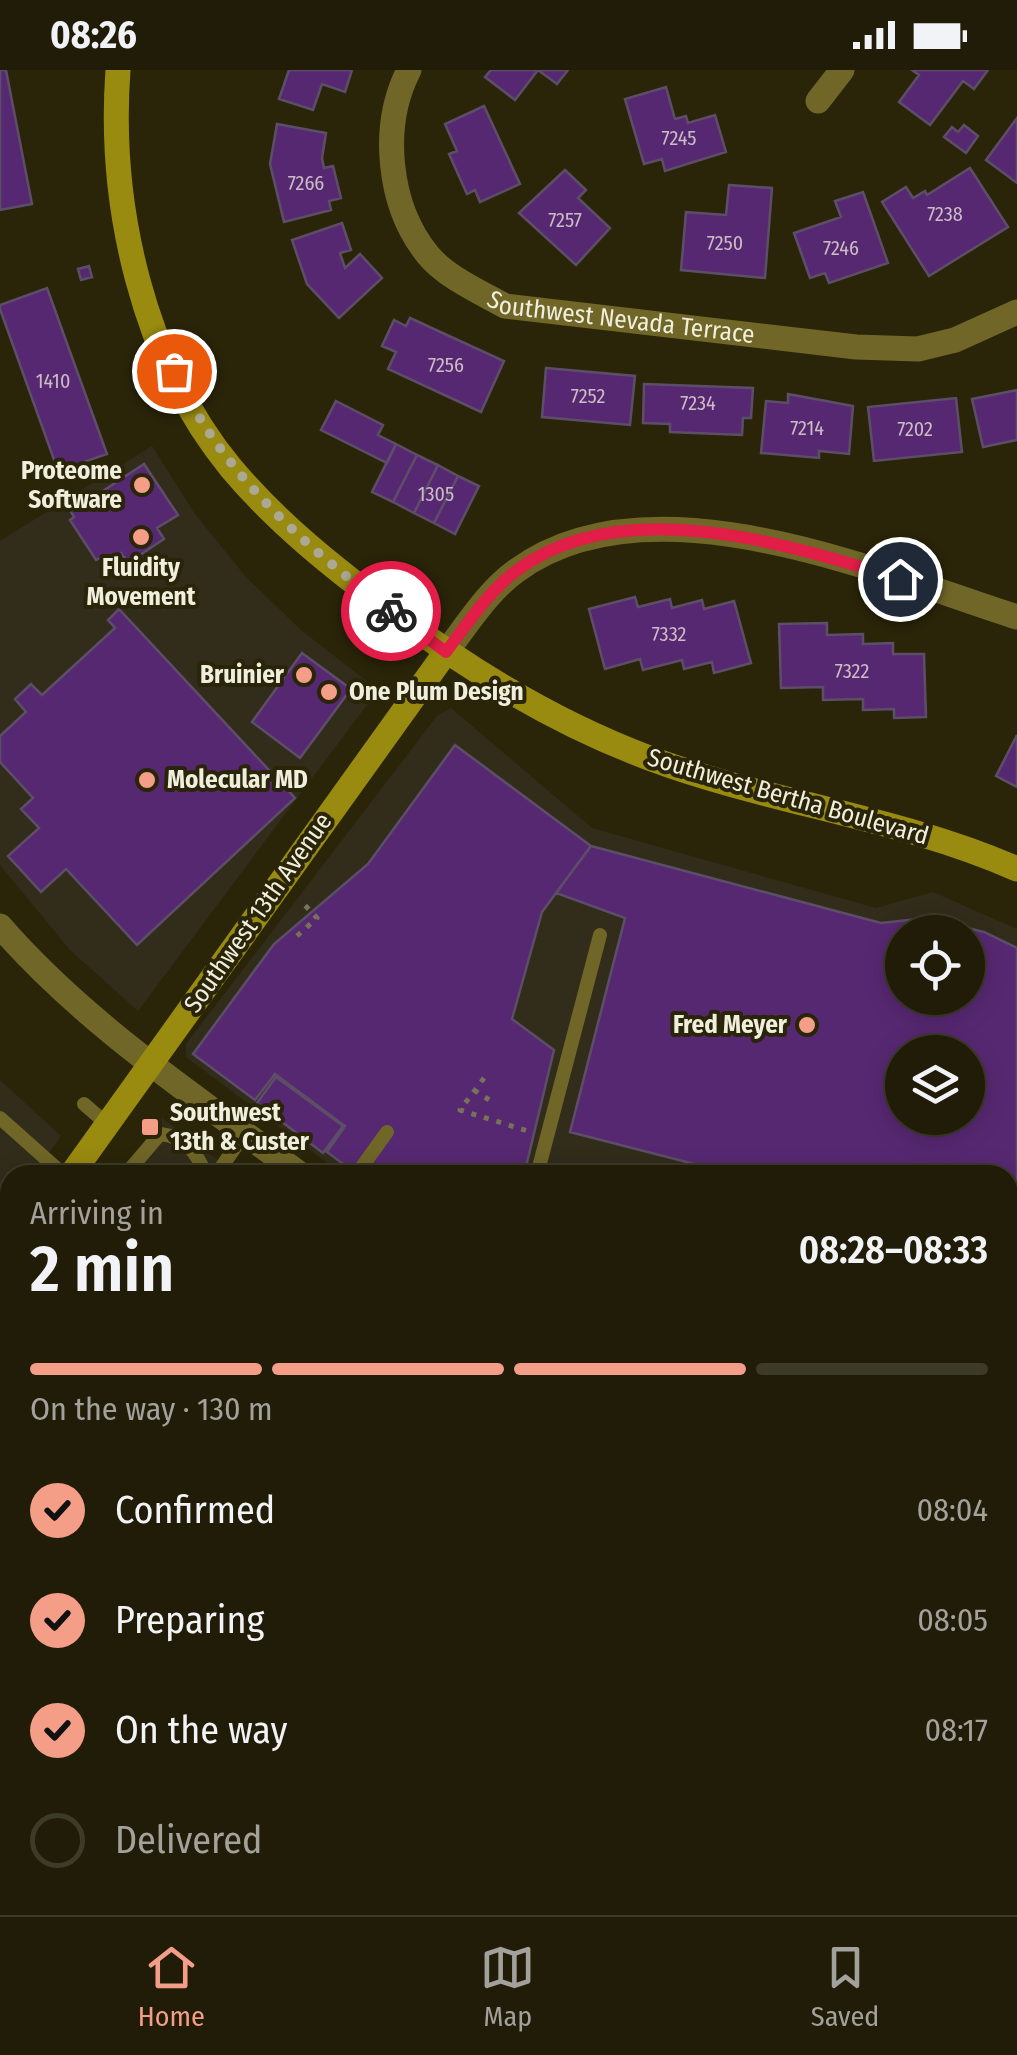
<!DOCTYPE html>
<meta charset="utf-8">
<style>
:root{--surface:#201c07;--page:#2d2915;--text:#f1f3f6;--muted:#a2a19b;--line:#3d3a28;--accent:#f49e88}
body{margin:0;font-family:"Fira Sans Condensed",sans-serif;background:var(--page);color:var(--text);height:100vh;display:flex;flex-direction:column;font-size:38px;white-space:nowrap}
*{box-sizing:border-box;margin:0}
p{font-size:32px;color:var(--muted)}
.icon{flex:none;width:55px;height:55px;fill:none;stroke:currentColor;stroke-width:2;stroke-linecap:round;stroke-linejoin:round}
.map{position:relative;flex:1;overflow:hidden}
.sheet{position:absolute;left:0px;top:1095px;width:1018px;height:750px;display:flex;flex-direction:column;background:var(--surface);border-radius:30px 30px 0 0;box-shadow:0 5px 25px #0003,0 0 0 2px var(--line)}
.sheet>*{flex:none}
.buttons{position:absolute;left:885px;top:845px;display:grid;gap:20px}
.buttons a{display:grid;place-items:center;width:100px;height:100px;border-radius:50%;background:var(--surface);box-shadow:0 5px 25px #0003,0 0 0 2px var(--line);font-size:50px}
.pin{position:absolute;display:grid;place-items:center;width:85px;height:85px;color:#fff;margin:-42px;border:5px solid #fff;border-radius:50%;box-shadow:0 2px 10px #0007}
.courier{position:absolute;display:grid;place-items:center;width:100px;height:100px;margin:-50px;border:8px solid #e11d48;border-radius:50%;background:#fff;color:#222;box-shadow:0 2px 12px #0007}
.head em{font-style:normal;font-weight:600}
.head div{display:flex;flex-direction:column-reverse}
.head{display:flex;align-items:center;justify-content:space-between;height:170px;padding:0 30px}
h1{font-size:65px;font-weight:600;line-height:75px}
.bar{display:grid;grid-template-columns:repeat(4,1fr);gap:15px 10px;align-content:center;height:120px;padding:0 30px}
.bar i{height:12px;border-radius:8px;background:var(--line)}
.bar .on{background:var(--accent)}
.bar p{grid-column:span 4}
ol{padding:0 30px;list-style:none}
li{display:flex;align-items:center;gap:30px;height:110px}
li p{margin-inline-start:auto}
li .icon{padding:10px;border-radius:50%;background:var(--accent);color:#111;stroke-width:4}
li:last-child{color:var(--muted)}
li i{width:55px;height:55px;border:5px solid var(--line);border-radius:50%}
.status{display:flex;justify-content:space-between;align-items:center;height:70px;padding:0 50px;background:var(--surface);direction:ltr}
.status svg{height:28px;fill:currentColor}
.tab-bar{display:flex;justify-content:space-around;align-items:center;height:140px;border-top:2px solid var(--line);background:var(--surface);font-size:28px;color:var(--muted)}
.tab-bar a{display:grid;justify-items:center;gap:5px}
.tab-bar .on{color:var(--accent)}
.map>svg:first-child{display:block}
</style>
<div class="status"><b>08:26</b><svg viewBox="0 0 49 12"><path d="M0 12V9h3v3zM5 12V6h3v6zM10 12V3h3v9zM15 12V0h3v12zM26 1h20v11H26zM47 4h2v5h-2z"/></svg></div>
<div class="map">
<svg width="1017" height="1845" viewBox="0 0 1017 1845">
<rect width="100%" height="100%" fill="#2a2509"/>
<path fill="#322c1b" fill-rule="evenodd" d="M152 376 195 444 246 507 301 560 378 620 138 941 70 880 0 795V471Z
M451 638 592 758 876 838 933 822 1017 859V1227L1008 1226V1105H343L186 987V974L437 646ZM902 862H968V928H902ZM902 982H968V1048H902Z
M0 1010 61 1066 33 1105H10V1137L0 1151Z
M162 1048 238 1105H119Z
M0 1380H10V1507L0 1511Z"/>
<path fill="#0d452d" d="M1008 1332H1017V1416L1008 1414Z"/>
<path fill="#245f44" d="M10 1507V1550L0 1554V1511Z
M1008 1589 1017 1590V1734L1008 1728Z
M1008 1785 1017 1791V1845H700L687 1835H1008Z
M26 1835H264L257 1845H0Z
M267 1835H444L437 1845H281Z"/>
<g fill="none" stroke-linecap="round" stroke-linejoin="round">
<path stroke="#4c6ebc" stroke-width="9" d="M74 1845 99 1835"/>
</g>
<path fill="#572872" stroke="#5d4e67" stroke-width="2.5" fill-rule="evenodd" d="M0 0H6L32 134 0 140Z
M289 0H352L345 22 322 14 313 40 279 29Z
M491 0H538L515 30 485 7Z
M538 0H568L557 14Z
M912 0H988L974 19 963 11 930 55 899 32 919 5Z
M666 17 675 49 686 46 688 53 715 45 726 82 665 101 662 89 644 94 625 29Z
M484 36 520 114 480 132 475 120 467 124 449 84 457 81 445 54Z
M1017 48V113L986 90Z
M277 54 326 63 322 88 324 98 333 96 341 128 329 131 331 140 284 152 270 94Z
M964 55 978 66 966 83 944 67 952 57 958 62Z
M970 98 1008 157 929 206 882 132 906 117 913 128 925 121 927 125Z
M565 100 586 120 578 128 610 158 576 195 519 143Z
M729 115 772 118 765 208 681 200 686 142 726 145Z
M863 122 888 193 829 213 825 203 810 208 794 163 841 147 835 131Z
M342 153 351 180 340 183 345 198 360 184 382 208 339 248 307 214 292 170Z
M89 196 92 207 81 210 78 199Z
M47 218 107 384 58 401 0 239V235Z
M410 248 504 291 481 342 388 299 396 282 382 276 394 250 406 256Z
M546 298 635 306 630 355 542 347Z
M644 314 753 318 751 348H743L742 365 670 362V354L643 353Z
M1017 320V370L983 377 972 329Z
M788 324 853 336 849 384 819 381V388L761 383 766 331 788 333Z
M956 328 962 382 874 391 868 337Z
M336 331 383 355 378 365 396 374 387 393 321 360Z
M396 374 417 385 393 432 372 422Z
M417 385 438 395 414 443 393 432Z
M144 394 178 445 157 458 164 469 128 493 121 483 104 494 100 488 96 490 70 450 74 447 71 442Z
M438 395 458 406 434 453 414 443Z
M458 406 479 416 455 464 434 453Z
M635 527 638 537 670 529 672 538 702 530 704 539 734 531 751 593 714 603 712 592 684 599 682 590 643 600 640 589 605 599 589 539Z
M119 539 295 728 137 875 66 799 41 822 8 786 39 758 21 739 33 728 0 692V666L26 642 15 629 31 614 42 625 115 558 108 550Z
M827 553V565L863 564V574L893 573V584H924L926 647 894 648V639L863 640V629L823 630V617L781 618 779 554Z
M302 583 351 619 300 688 252 652Z
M1017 665V717L996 706Z
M455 675 591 776 542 842 512 949 554 980 524 1105H358L327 1082 345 1056 275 1004 255 1030 193 984 274 874 368 794Z
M591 776 881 853 927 848 984 862 1017 878V1126H1008V1105H737L570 1062 625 848 556 823ZM902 862H968V928H902ZM902 982H968V1048H902Z
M276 1007 343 1056 323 1083 257 1033Z
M0 1395H10V1464L0 1465Z"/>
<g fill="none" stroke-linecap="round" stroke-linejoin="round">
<path stroke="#77735b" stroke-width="5" stroke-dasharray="5 8" stroke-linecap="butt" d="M297 866 317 848 300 830
M484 1008 460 1040 528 1061
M474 1020 494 1033
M228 1845 238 1835"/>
<path stroke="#6f6627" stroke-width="14" d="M84 1034 107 1054
M0 1048 64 1105
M538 1101 600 865
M125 1105 160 1064C187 1067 196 1082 206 1105
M216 1105 245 1063
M356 1105 387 1062
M537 1105 538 1101 570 1105"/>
<g stroke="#6f6627" stroke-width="25">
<path id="s1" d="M409 0C380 56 388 136 428 185 446 207 480 222 505 236L856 277 918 279 955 270 1017 242"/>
<path d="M818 31 842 0"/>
<path d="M446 582C467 555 488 521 516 501 649 403 877 502 1017 547"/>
<path d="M0 856C86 955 197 1027 301 1105"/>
<path d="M0 1570 10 1566"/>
<path d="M635 1835 648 1845"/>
<path d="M472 1845 479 1835"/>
</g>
<path stroke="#998a10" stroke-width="25" d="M118 0C108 136 143 291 231 398 278 454 335 499 394 543 473 603 556 653 649 688 769 733 899 747 1017 799
M71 1105 446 582
M0 1201 10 1188"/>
<path stroke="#b5a73a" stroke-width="25" d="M1008 1255 1017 1254
M0 1286 10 1285
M1008 1308H1017
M0 1331 10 1330"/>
<path stroke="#d2c038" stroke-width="30" d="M1008 1460 1017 1461
M1008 1521 1017 1522
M1008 1560 1017 1561
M0 1657 10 1654
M0 1720 10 1717
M1008 1765 1017 1772
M0 1812 10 1808"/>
</g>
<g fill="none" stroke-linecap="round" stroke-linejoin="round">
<path stroke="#aba893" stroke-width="10" stroke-dasharray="0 18" d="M174 301C223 404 302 474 391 541"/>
<path stroke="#e11d48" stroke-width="12" d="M391 541 446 582C467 554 488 522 516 501 621 422 786 473 900 509"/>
</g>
<g fill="#f49e88" stroke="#2a2509" stroke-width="4">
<circle cx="142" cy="415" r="10"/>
<circle cx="141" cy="467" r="10"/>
<circle cx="304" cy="605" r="10"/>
<circle cx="329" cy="622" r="10"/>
<circle cx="147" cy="710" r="10"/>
<circle cx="807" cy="955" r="10"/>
<rect x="140" y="1047" width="20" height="20" rx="5"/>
</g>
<g text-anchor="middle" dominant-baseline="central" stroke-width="8" stroke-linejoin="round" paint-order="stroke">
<g font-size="20" fill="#cabcc2">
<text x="679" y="68">7245</text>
<text x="306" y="113">7266</text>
<text x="945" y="144">7238</text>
<text x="565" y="150">7257</text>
<text x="725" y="173">7250</text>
<text x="841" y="178">7246</text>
<text x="446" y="295">7256</text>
<text x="53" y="311">1410</text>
<text x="588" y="326">7252</text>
<text x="698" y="333">7234</text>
<text x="807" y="358">7214</text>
<text x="915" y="359">7202</text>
<text x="436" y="424">1305</text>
<text x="669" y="564">7332</text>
<text x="852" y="601">7322</text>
</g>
<g font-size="25" fill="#f0eedd" stroke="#2a2509">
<text stroke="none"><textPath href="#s1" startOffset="405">Southwest Nevada Terrace</textPath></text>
<text transform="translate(788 727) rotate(16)">Southwest Bertha Boulevard</text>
<text transform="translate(258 843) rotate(-55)">Southwest 13th Avenue</text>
</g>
<g font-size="25" font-weight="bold" fill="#f0eedd" stroke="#2a2509" text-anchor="end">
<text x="122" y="401">Proteome<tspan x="122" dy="29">Software</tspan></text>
<text x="141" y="498" text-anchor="middle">Fluidity<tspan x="141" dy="29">Movement</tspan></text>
<text x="284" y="605">Bruinier</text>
<text x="349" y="622" text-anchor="start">One Plum Design</text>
<text x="167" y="710" text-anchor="start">Molecular MD</text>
<text x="787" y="955">Fred Meyer</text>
<text x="170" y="1043" text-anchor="start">Southwest<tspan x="170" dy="29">13th &amp; Custer</tspan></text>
</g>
</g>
</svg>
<div class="buttons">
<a><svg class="icon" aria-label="locate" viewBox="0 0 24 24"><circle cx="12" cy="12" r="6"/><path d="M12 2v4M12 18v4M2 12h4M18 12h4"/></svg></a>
<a><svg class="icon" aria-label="layers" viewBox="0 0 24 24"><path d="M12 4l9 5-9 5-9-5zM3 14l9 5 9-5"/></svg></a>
</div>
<div class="pin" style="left:174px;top:301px;background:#ea580c"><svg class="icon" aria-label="bag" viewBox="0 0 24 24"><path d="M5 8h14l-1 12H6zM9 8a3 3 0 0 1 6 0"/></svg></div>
<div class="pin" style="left:900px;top:509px;background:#1f2937"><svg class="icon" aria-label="home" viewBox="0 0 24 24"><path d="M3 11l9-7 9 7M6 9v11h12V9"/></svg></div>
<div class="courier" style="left:391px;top:541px"><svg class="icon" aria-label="bike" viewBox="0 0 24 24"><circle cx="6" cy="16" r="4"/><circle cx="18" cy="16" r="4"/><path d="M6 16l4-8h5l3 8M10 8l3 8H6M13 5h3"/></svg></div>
<section class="sheet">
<div class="head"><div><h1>2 min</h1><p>Arriving in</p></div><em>08:28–08:33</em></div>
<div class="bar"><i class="on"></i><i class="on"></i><i class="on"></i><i></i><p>On the way · 130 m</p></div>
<ol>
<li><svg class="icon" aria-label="check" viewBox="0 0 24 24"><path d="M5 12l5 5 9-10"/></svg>Confirmed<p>08:04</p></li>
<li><svg class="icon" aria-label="check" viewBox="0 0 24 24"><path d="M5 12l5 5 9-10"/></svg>Preparing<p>08:05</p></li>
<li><svg class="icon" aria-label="check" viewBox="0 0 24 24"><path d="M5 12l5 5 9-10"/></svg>On the way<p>08:17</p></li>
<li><i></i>Delivered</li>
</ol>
</section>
</div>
<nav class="tab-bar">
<a class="on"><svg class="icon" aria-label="home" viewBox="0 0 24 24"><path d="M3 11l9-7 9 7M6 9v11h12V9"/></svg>Home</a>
<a><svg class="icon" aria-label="map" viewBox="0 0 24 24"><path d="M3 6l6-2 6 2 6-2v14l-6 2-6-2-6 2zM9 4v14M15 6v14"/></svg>Map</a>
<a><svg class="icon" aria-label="saved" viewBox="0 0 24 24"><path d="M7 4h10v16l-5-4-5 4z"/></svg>Saved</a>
</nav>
